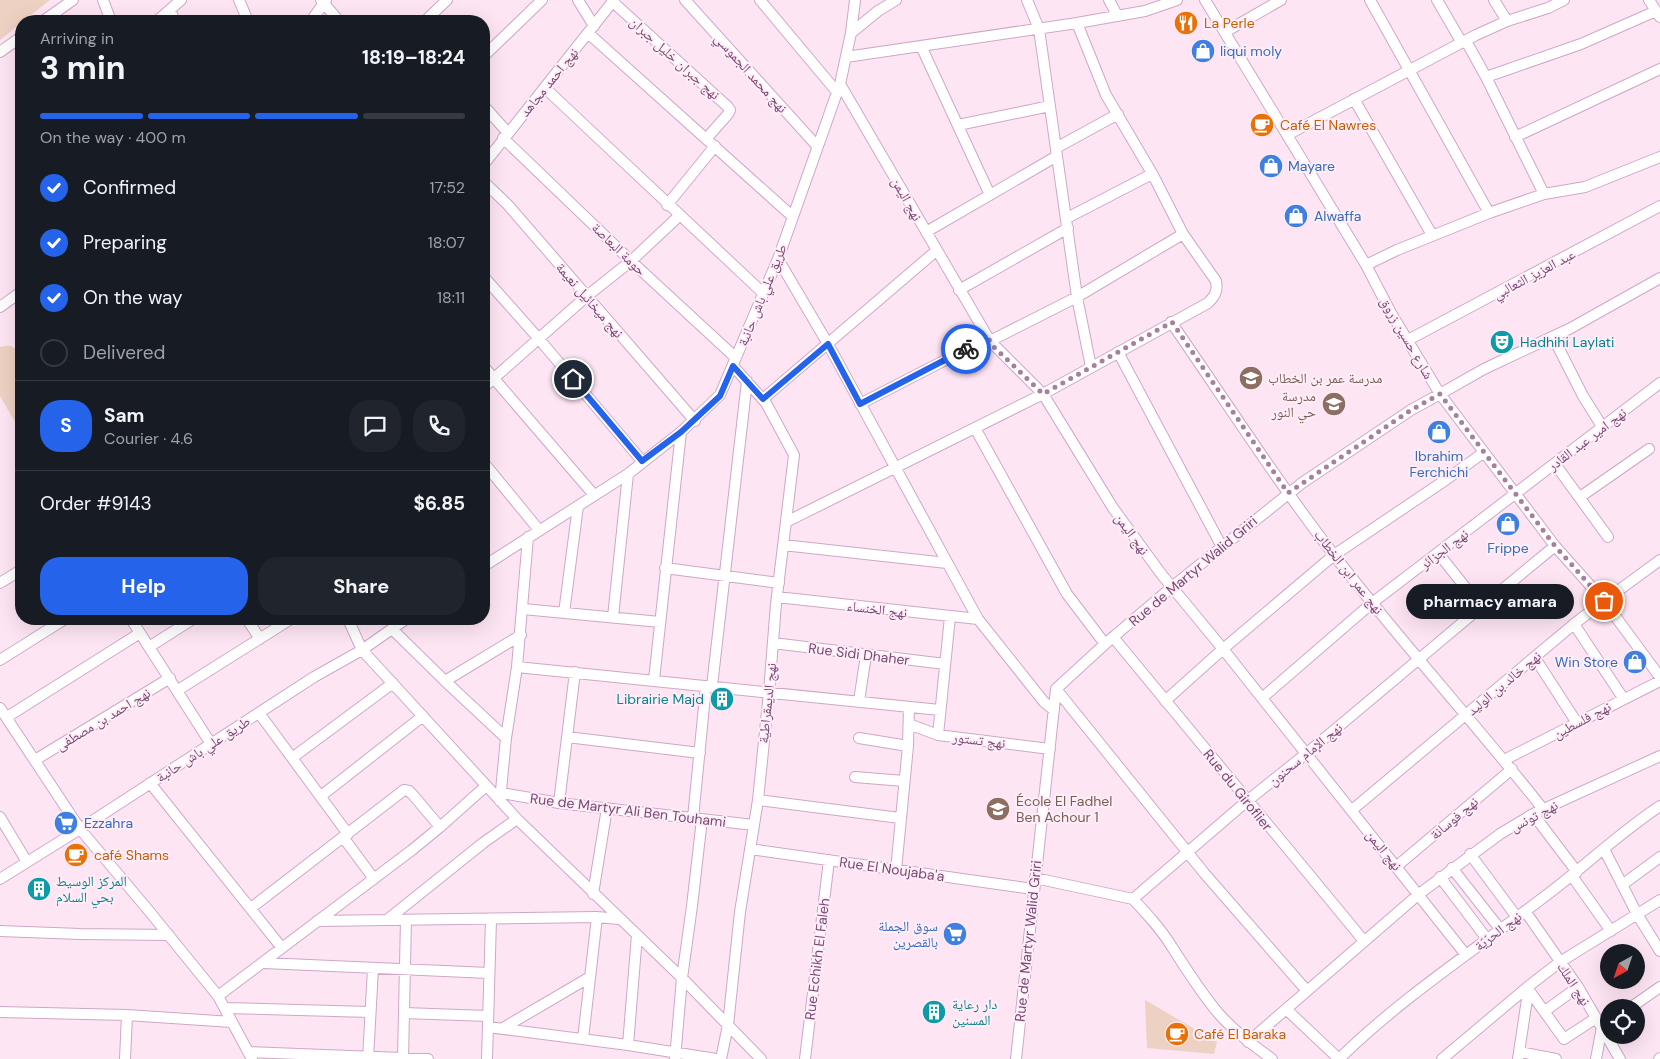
<!DOCTYPE html>
<meta charset="utf-8">
<style>
:root{--surface:#171b24;--page:#20242c;--text:#f1f3f6;--muted:#9ea1a6;--line:#363941;--accent:#2563eb}
body{margin:0;font-family:"DM Sans","Noto Naskh Arabic",sans-serif;background:var(--page);color:var(--text);height:100vh;display:flex;flex-direction:column;font-size:19px;white-space:nowrap}
*{box-sizing:border-box;margin:0}
p{font-size:16px;color:var(--muted)}
.icon{flex:none;width:28px;height:28px;fill:none;stroke:currentColor;stroke-width:2;stroke-linecap:round;stroke-linejoin:round}
.map{position:relative;flex:1;overflow:hidden}
.details{position:absolute;left:15px;top:15px;width:475px;height:610px;display:flex;flex-direction:column;background:var(--surface);border-radius:20px;box-shadow:0 5px 20px #0002}
.details>*{flex:none}
.needle{width:32px;rotate:220deg}
.fabs{position:absolute;left:1600px;top:944px;display:grid;gap:10px}
.fabs a{display:grid;place-items:center;width:45px;height:45px;border-radius:50%;background:var(--surface);box-shadow:0 5px 20px #0002;font-size:25px}
.pin{position:absolute;display:grid;place-items:center;width:42px;height:42px;color:#fff;margin:-21px;border:2px solid #fff;border-radius:50%;box-shadow:0 1px 5px #0007}
.courier{position:absolute;display:grid;place-items:center;width:50px;height:50px;margin:-25px;border:4px solid #2563eb;border-radius:50%;background:#fff;color:#222;box-shadow:0 1px 6px #0007}
.bubble{position:absolute;height:35px;border-radius:18px;background:var(--surface);box-shadow:0 5px 20px #0002;font-size:16px;font-weight:700;line-height:35px;text-align:center}
.overview em{font-style:normal;font-weight:700}
.overview div{display:flex;flex-direction:column-reverse}
.overview{display:flex;align-items:center;justify-content:space-between;height:85px;padding:0 25px}
h1{font-size:32px;font-weight:700;line-height:38px}
.bar{display:grid;grid-template-columns:repeat(4,1fr);gap:8px 5px;align-content:center;height:60px;padding:0 25px}
.bar i{height:6px;border-radius:4px;background:var(--line)}
.bar .selected{background:var(--accent)}
.bar p{grid-column:span 4}
.line{display:flex;align-items:center;gap:12px;padding:0 25px;border-top:1px solid var(--line)}
.line div{flex:1}
.round{display:grid;place-items:center;flex:none;width:52px;height:52px;border-radius:20px;background:var(--page)}
ol{padding:0 25px;list-style:none}
li{display:flex;align-items:center;gap:15px;height:55px}
li p{margin-inline-start:auto}
li .icon{padding:5px;border-radius:50%;background:var(--accent);color:#fff;stroke-width:4}
li:last-child{color:var(--muted)}
li i{width:28px;height:28px;border:2px solid var(--line);border-radius:50%}
.button{display:flex;gap:10px;margin-top:auto;padding:10px 25px}
.button a{flex:1;height:58px;border-radius:20px;background:var(--accent);color:#fff;font-size:20px;font-weight:700;line-height:58px;text-align:center}
.button a+a{background:var(--page);color:var(--text)}
.map>svg:first-child{display:block}
</style>
<div class="map">
<svg width="1660" height="1059" viewBox="0 0 1660 1059">
<rect width="100%" height="100%" fill="#fee5f4"/>
<path fill="#edd1c2" d="M0 0H50L23 21H21V23L0 40Z
M4 346H11L21 352V432L0 396V347Z
M1145 1000 1217 1042 1214 1054 1147 1048Z"/>
<g fill="none" stroke-linecap="round" stroke-linejoin="round">
<g stroke="#cea7c7" stroke-width="12">
<path id="minor" d="M103 0 111 21
M239 0 248 21
M321 0 339 21
M578 0 594 26
M685 0 817 146
M760 0 837 92
M1027 0 1039 29 1077 297 1091 367
M1109 0 1117 15
M1205 0 1366 265 1391 313 1440 394 1555 546 1604 601 1660 677
M1370 0 1489 213
M1437 0 1462 43
M1494 0 1507 21
M1649 0 1660 17
M613 2 728 107 730 110 728 114 706 139
M170 10 175 21
M43 21 73 0
M157 21 181 0
M311 21 326 0
M425 21 447 0
M1225 32 1281 0
M588 33 792 216
M851 33 878 11 896 0
M921 46 990 195
M0 52 21 37
M484 56 542 0
M846 57 1077 23 1145 11 1177 0
M1486 77 1581 44 1656 11
M840 84 990 341 1043 394 1113 508 1162 575 1223 649 1466 955
M545 88 763 293
M1354 99 1432 235
M484 106 508 133
M958 125 1050 106
M1287 135 1476 35 1507 21 1548 8 1564 0
M1515 137 1660 69
M503 138 631 261 736 358
M1056 148 1118 114
M484 164 614 0
M484 182 508 205 695 421
M1544 194 1585 187 1660 157
M667 205 715 146
M1067 218 1152 174
M926 232 1057 156
M778 259 828 344 978 619 1044 702 1054 710
M1366 265 1397 250 1489 213 1544 194 1486 77 1466 41
M484 277 539 339 642 461
M959 290 1068 228
M0 307 21 292
M1171 322C1225 400 1276 480 1334 555 1401 642 1475 723 1543 809
M1553 337 1583 396 1603 428
M1408 340 1660 206
M990 341 1077 297 1183 234
M1118 352 1222 547
M484 367 594 495
M484 387 587 296 631 261 679 216
M763 399 936 251
M860 404 988 338
M975 428 1067 594 1105 644
M484 463 539 530
M1555 464 1608 537
M1580 497 1649 449
M786 522 1043 394 1208 303C1215 296 1218 291 1216 281L1183 234 1153 175 1106 95 1077 23
M783 545 947 563
M1438 553 1481 607
M484 566 628 474 681 432 720 395 778 259 840 84 851 33 855 0
M665 568 779 583
M0 583 21 570
M777 597 978 619
M523 609 660 622
M564 613 578 506
M613 617 628 474
M131 619 211 744
M247 619 260 639
M348 619 362 650 517 819 682 978 761 1059
M1574 624 1623 698
M392 629 445 681 506 738
M1113 637 1364 941
M773 643 945 664
M149 647 193 619
M1535 658 1577 723
M0 660 65 619
M517 667 940 710
M654 680 681 432
M445 681 521 635
M712 686 747 381
M1056 689 1205 874 1307 991 1419 894 1500 834 1533 814 1660 756
M178 690 291 619
M1262 698 1372 603 1660 383
M859 701 866 655
M1165 701 1223 649 1334 555 1447 479 1483 453
M0 708 80 829 149 911 218 996 252 1059
M259 713 348 834
M7 717 140 633
M909 724 938 735 1050 749
M938 735 950 617
M567 737 700 753
M859 738 908 746
M292 758 393 683
M35 760 170 678
M1504 760 1660 681
M855 777 904 781
M150 783 282 948
M502 793 559 803 754 825
M321 796 423 716
M758 800 900 818
M500 801 506 738 517 667 528 537
M559 803 575 672
M1352 810 1574 624 1604 601 1660 560
M1533 814 1577 872
M0 817 27 862
M693 818 706 686
M343 837 374 879
M750 849 1033 889
M1604 849 1637 914 1660 951
M1470 854 1516 916
M1397 866 1512 769
M1452 868 1500 929
M896 870 908 746 909 707
M1572 876 1611 931
M1440 877 1487 939
M1035 878 1133 899 1247 801 1307 753 1481 607 1555 546
M0 879 80 829 314 677 362 650 406 619
M1622 885 1660 857
M593 894 607 808
M1133 899C1147 914 1161 929 1172 947 1187 970 1201 993 1219 1014 1234 1031 1253 1045 1272 1059
M251 908 404 790 409 791 413 795 440 827
M1525 911 1578 987 1620 1059
M387 920 483 843 517 819
M317 921 597 917 619 919
M0 931 80 934 169 935
M264 963 489 973
M1528 989 1564 1039 1596 1018
M218 996 412 850 440 827 486 786
M225 1008 370 1012
M1630 1008 1660 987
M1286 1009 1339 1059
M1545 1011 1578 987
M0 1012 127 1015 232 1022
M404 1013 488 1016
M488 1027 628 1045 716 1059
M503 1028 590 977
M583 1039 597 917
M1248 1042 1307 991
M628 1045 637 935
M248 1052 428 1059
M1520 1052 1556 1059
M403 1058 406 920
M125 1059 127 1015
M368 1059 373 968
M487 1059 491 919
M675 1059 682 978 692 906 702 819
M721 1059 728 1025 740 912 758 800 769 692 776 604 794 455 766 403 733 366
M805 1059 829 860
M1016 1059 1056 689 1105 644 1172 587 1302 483 1411 410 1440 394 1484 369 1571 328 1660 278
M1339 1059C1401 998 1475 950 1544 897 1583 868 1619 833 1660 806
M1442 1059 1530 985 1560 962 1660 900
M1518 1059 1529 986
M1596 1059 1602 1027
M1659 1059 1660 1058"/>
</g>
<use href="#minor" stroke="#fff" stroke-width="10"/>
</g>
<g fill="none" stroke-linecap="round" stroke-linejoin="round">
<path stroke="#a87fa0" stroke-width="5" stroke-dasharray="0 9" d="M966 349 988 338 994 347 1043 394 1172 322 1288 493 1411 410 1440 394 1555 546 1604 601"/>
<path stroke="#2563eb" stroke-width="6" d="M573 379 642 461 681 432 720 396 733 366 763 399 828 344 860 404 966 349"/>
</g>
<defs>
<g id="restaurant-disc" transform="scale(1.25)"><circle r="9.5" fill="#e8710a" stroke="#ffedf8"/><path d="M-5-6h1v4h1v-4h1v4h1v-4h1v5L-1.5 .5V6h-2V.5L-5-1ZM5-6V6H3V1.5H1.5Q1.5-4 5-6Z" fill="#fff"/></g>
<g id="shop-disc" transform="scale(1.25)"><circle r="9.5" fill="#3f7fe0" stroke="#ffedf8"/><path d="M-5-2.5h2.3a2.7 3.5 0 0 1 5.4 0H5L5.5 6h-11ZM-1.5-2.5h3a1.5 2.3 0 0 0-3 0Z" fill="#fff"/></g>
<g id="cafe-disc" transform="scale(1.25)"><circle r="9.5" fill="#e8710a" stroke="#ffedf8"/><path d="M-5.5-4.5H6V0H3Q3 3.5 0 3.5H-2.5Q-5.5 3.5-5.5 0ZM3-3.2v2h1.7v-2ZM-6 4.5H4V6H-6Z" fill="#fff"/></g>
<g id="theatre-disc" transform="scale(1.25)"><circle r="9.5" fill="#0f9aa8" stroke="#ffedf8"/><path d="M-5-5.5Q0-4 5-5.5V0Q5 5 0 6Q-5 5-5 0ZM-3.3-2.5H-1v1.5H-3.3ZM1-2.5H3.3v1.5H1ZM-2.8 1Q0 5.5 2.8 1Z" fill="#fff"/></g>
<g id="school-disc" transform="scale(1.25)"><circle r="9.5" fill="#8d6e63" stroke="#ffedf8"/><path d="M0-5L7-2L0 1L-7-2ZM-4 1L0 2.5L4 1V4Q0 6-4 4Z" fill="#fff"/></g>
<g id="building-disc" transform="scale(1.25)"><circle r="9.5" fill="#0f9aa8" stroke="#ffedf8"/><path d="M-4-6H4V6H1V3H-1V6H-4ZM-2.5-4.3h1.7v1.8h-1.7ZM.8-4.3h1.7v1.8H.8ZM-2.5-1h1.7V.8h-1.7ZM.8-1h1.7V.8H.8Z" fill="#fff"/></g>
<g id="supermarket-disc" transform="scale(1.25)"><circle r="9.5" fill="#3f7fe0" stroke="#ffedf8"/><path d="M-6-5.5h2.5l.6 2H6L4.5 2H-2.5L-4.4-4H-6ZM-1.5 3.2a1.3 1.3 0 1 0 .1 0ZM3 3.2a1.3 1.3 0 1 0 .1 0Z" fill="#fff"/></g>
</defs>
<g fill-rule="evenodd">
<use href="#restaurant-disc" x="1186" y="23"/>
<use href="#shop-disc" x="1203" y="51"/>
<use href="#cafe-disc" x="1262" y="125"/>
<use href="#shop-disc" x="1271" y="166"/>
<use href="#shop-disc" x="1296" y="216"/>
<use href="#theatre-disc" x="1502" y="342"/>
<use href="#school-disc" x="1251" y="378"/>
<use href="#school-disc" x="1334" y="404"/>
<use href="#shop-disc" x="1439" y="432"/>
<use href="#shop-disc" x="1508" y="524"/>
<use href="#shop-disc" x="1635" y="662"/>
<use href="#building-disc" x="722" y="699"/>
<use href="#school-disc" x="998" y="809"/>
<use href="#supermarket-disc" x="66" y="823"/>
<use href="#cafe-disc" x="76" y="855"/>
<use href="#building-disc" x="39" y="889"/>
<use href="#supermarket-disc" x="955" y="934"/>
<use href="#building-disc" x="934" y="1012"/>
<use href="#cafe-disc" x="1177" y="1034"/>
</g>
<g text-anchor="middle" dominant-baseline="central" stroke-width="4" stroke-linejoin="round" paint-order="stroke">
<g font-size="14" fill="#c56008" stroke="#ffedf8" text-anchor="start">
<text x="1204" y="23">La Perle</text>
<text x="1280" y="125">Café El Nawres</text>
<text x="94" y="855">café Shams</text>
<text x="1194" y="1034">Café El Baraka</text>
</g>
<g font-size="14" fill="#366cbe" stroke="#ffedf8" text-anchor="start">
<text x="1220" y="51">liqui moly</text>
<text x="1288" y="166">Mayare</text>
<text x="1314" y="216">Alwaffa</text>
<text x="1439" y="456" text-anchor="middle">Ibrahim<tspan x="1439" dy="16">Ferchichi</tspan></text>
<text x="1508" y="548" text-anchor="middle">Frippe</text>
<text x="1618" y="662" text-anchor="end">Win Store</text>
<text x="84" y="823">Ezzahra</text>
<text x="938" y="926" text-anchor="end">سوق الجملة<tspan x="938" dy="16">بالقصرين</tspan></text>
</g>
<g font-size="14" fill="#794873" stroke="#ffedf8">
<text transform="translate(675 58) rotate(42)">نهج جبران خليل جبران</text>
<text transform="translate(751 73) rotate(48)">نهج محمد الجموسي</text>
<text transform="translate(549 82) rotate(-51)">نهج احمد مجاهد</text>
<text transform="translate(907 199) rotate(61)">نهج اليمن</text>
<text transform="translate(619 249) rotate(44)">حومة البعاصة</text>
<text transform="translate(1534 274) rotate(-28)">عبد العزيز الثعالبي</text>
<text transform="translate(762 295) rotate(-68)">طريق علي باش حانبة</text>
<text transform="translate(590 300) rotate(49)">نهج ميخائيل نعيمة</text>
<text transform="translate(1407 338) rotate(60)">شارع حسين زروق</text>
<text transform="translate(1587 439) rotate(-37)">نهج امير عبد القادر</text>
<text transform="translate(1132 534) rotate(54)">نهج اليمن</text>
<text transform="translate(1444 549) rotate(-37)">نهج الجزائر</text>
<text transform="translate(1193 571) rotate(-40)">Rue de Martyr Walid Griri</text>
<text transform="translate(1349 572) rotate(52)">نهج عمر ابن الخطاب</text>
<text transform="translate(877 609) rotate(7)">نهج الخنساء</text>
<text transform="translate(859 654) rotate(7)">Rue Sidi Dhaher</text>
<text transform="translate(1504 683) rotate(-40)">نهج خالد بن الوليد</text>
<text transform="translate(767 703) rotate(-84)">نهج الديمقراطية</text>
<text transform="translate(103 719) rotate(-31)">نهج احمد بن مصطفى</text>
<text transform="translate(1582 720) rotate(-28)">نهج فلسطين</text>
<text transform="translate(979 740) rotate(7)">نهج تستور</text>
<text transform="translate(203 749) rotate(-33)">طريق علي باش حانبة</text>
<text transform="translate(1305 754) rotate(-39)">نهج الإمام سحنون</text>
<text transform="translate(1238 790) rotate(51)">Rue du Giroflier</text>
<text transform="translate(628 810) rotate(7)">Rue de Martyr Ali Ben Touhami</text>
<text transform="translate(1534 816) rotate(-28)">نهج تونس</text>
<text transform="translate(1454 818) rotate(-40)">نهج فوسانة</text>
<text transform="translate(1384 850) rotate(51)">نهج اليمن</text>
<text transform="translate(892 869) rotate(8)">Rue El Noujaba'a</text>
<text transform="translate(1498 931) rotate(-37)">نهج الحرّيّة</text>
<text transform="translate(1028 941) rotate(-84)">Rue de Martyr Walid Griri</text>
<text transform="translate(817 959) rotate(-83)">Rue Echikh El Faleh</text>
<text transform="translate(1574 984) rotate(57)">نهج الملك</text>
</g>
<g font-size="14" fill="#0d838f" stroke="#ffedf8" text-anchor="start">
<text x="1520" y="342">Hadhihi Laylati</text>
<text x="704" y="699" text-anchor="end">Librairie Majd</text>
<text x="56" y="881">المركز الوسيط<tspan x="56" dy="16">بحي السلام</tspan></text>
<text x="952" y="1004">دار رعاية<tspan x="952" dy="16">المسنين</tspan></text>
</g>
<g font-size="14" fill="#785e54" stroke="#ffedf8" text-anchor="start">
<text x="1268" y="378">مدرسة عمر بن الخطاب</text>
<text x="1316" y="396" text-anchor="end">مدرسة<tspan x="1316" dy="16">حي النور</tspan></text>
<text x="1016" y="801">École El Fadhel<tspan x="1016" dy="16">Ben Achour 1</tspan></text>
</g>
</g>
</svg>
<div class="fabs">
<a><svg class="needle" viewBox="-14 -14 28 28"><path d="M0-13l5 13h-10z" fill="#e53935"/><path d="M0 13l5-13h-10z" fill="#9ea1a6"/></svg></a>
<a><svg class="icon" aria-label="locate" viewBox="0 0 24 24"><circle cx="12" cy="12" r="6"/><path d="M12 2v4M12 18v4M2 12h4M18 12h4"/></svg></a>
</div>
<div class="pin" style="left:1604px;top:601px;background:#ea580c"><svg class="icon" aria-label="bag" viewBox="0 0 24 24"><path d="M5 8h14l-1 12H6zM9 8a3 3 0 0 1 6 0"/></svg></div>
<div class="pin" style="left:573px;top:379px;background:#1f2937"><svg class="icon" aria-label="home" viewBox="0 0 24 24"><path d="M3 11l9-7 9 7M6 9v11h12V9"/></svg></div>
<div class="courier" style="left:966px;top:349px"><svg class="icon" aria-label="bike" viewBox="0 0 24 24"><circle cx="6" cy="16" r="4"/><circle cx="18" cy="16" r="4"/><path d="M6 16l4-8h5l3 8M10 8l3 8H6M13 5h3"/></svg></div>
<div class="bubble" style="left:1406px;top:584px;width:168px">pharmacy amara</div>
<section class="details">
<div class="overview"><div><h1>3 min</h1><p>Arriving in</p></div><em>18:19–18:24</em></div>
<div class="bar"><i class="selected"></i><i class="selected"></i><i class="selected"></i><i></i><p>On the way · 400 m</p></div>
<ol>
<li><svg class="icon" aria-label="check" viewBox="0 0 24 24"><path d="M5 12l5 5 9-10"/></svg>Confirmed<p>17:52</p></li>
<li><svg class="icon" aria-label="check" viewBox="0 0 24 24"><path d="M5 12l5 5 9-10"/></svg>Preparing<p>18:07</p></li>
<li><svg class="icon" aria-label="check" viewBox="0 0 24 24"><path d="M5 12l5 5 9-10"/></svg>On the way<p>18:11</p></li>
<li><i></i>Delivered</li>
</ol>
<div class="line" style="height:90px"><b class="round" style="background:var(--accent);color:#fff">S</b><div><b>Sam</b><p>Courier · 4.6</p></div><a class="round"><svg class="icon" aria-label="chat" viewBox="0 0 24 24"><path d="M4 5h16v11H9l-5 4z"/></svg></a><a class="round"><svg class="icon" aria-label="phone" viewBox="0 0 24 24"><path d="M5 4h4l2 5-3 2q2 4 5 5l2-3 5 2v4C11 20 4 13 5 4z"/></svg></a></div>
<div class="line" style="height:65px"><div>Order #9143</div><b>$6.85</b></div>
<div class="button"><a>Help</a><a>Share</a></div>
</section>
</div>
